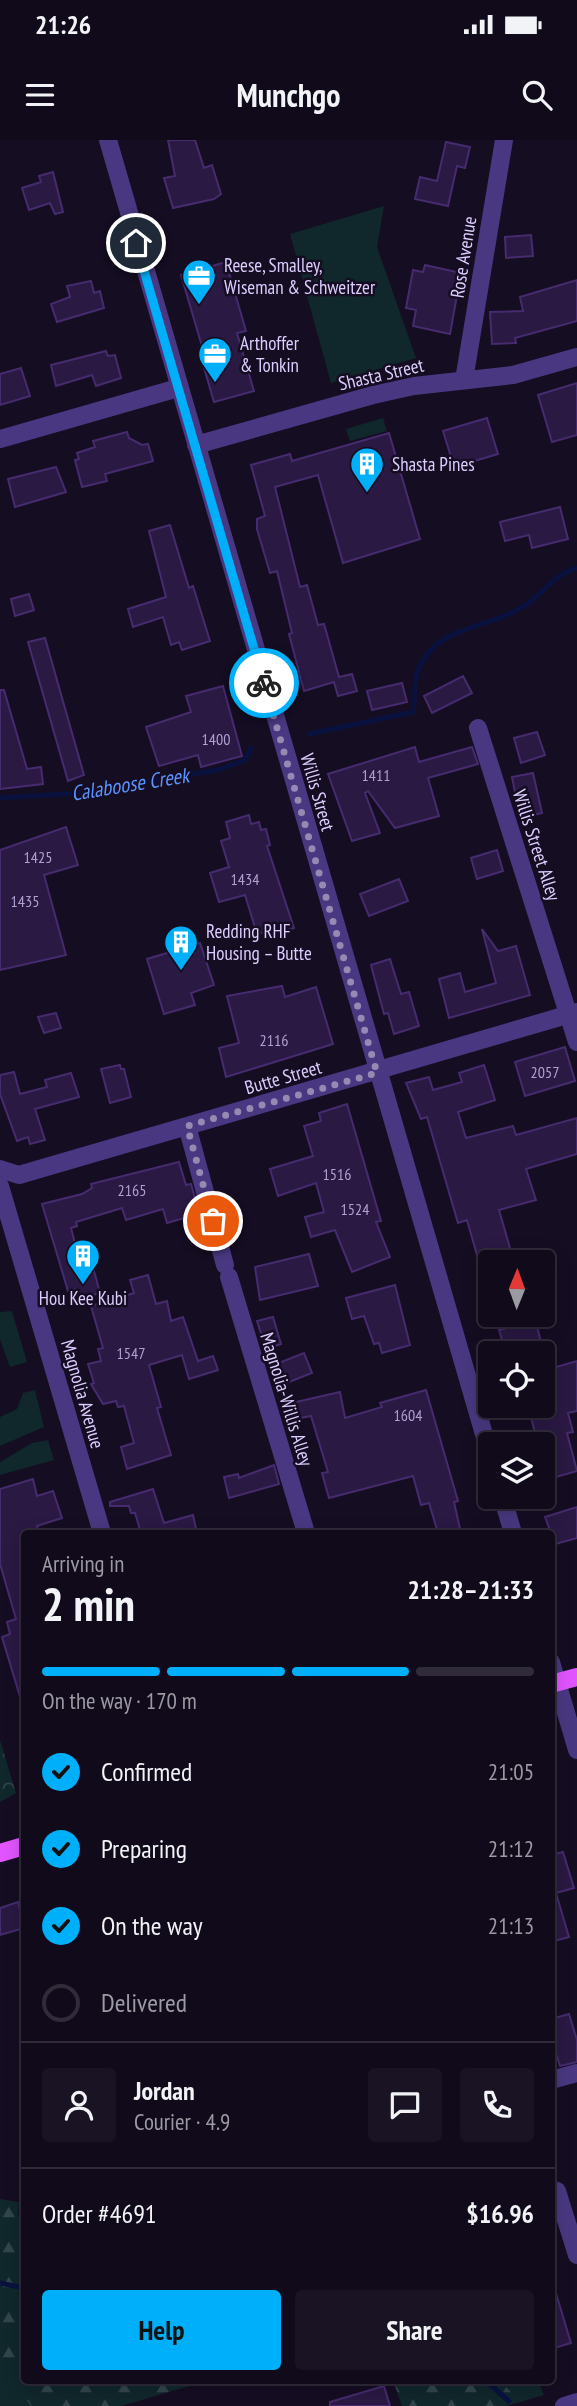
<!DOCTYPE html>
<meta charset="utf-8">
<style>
:root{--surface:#100a1a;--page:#191323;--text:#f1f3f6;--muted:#9c9aa2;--line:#302b39;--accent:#00aff9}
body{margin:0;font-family:"PT Sans Narrow",sans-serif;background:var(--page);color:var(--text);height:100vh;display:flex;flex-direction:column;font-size:26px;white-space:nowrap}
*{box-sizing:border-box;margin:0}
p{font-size:23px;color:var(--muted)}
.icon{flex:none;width:38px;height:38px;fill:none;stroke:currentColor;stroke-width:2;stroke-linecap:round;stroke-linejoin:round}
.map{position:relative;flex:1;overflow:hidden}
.drawer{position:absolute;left:21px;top:1390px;width:534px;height:854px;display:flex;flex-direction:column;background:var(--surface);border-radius:7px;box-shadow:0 4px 18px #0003,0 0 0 2px var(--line)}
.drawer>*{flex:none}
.needle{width:46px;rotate:1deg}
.buttons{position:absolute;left:478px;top:1110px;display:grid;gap:14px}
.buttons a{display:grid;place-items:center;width:77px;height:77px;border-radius:7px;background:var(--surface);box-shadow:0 4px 18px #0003,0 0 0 2px var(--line);font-size:35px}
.pin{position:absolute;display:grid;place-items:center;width:60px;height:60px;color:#fff;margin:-30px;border:4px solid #fff;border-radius:50%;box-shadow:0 2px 7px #0007}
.courier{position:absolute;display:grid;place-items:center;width:70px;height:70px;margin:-35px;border:5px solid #00aff9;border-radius:50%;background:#fff;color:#222;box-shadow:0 2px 9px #0007}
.overview em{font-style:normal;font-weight:600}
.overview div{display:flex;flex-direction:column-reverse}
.overview{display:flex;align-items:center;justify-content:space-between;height:119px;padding:0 21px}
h1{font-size:46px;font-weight:600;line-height:52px}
.bar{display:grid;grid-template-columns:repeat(4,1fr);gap:10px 7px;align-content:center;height:84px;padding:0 21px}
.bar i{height:9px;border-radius:5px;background:var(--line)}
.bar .selected{background:var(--accent)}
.bar p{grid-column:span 4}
.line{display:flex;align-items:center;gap:18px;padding:0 21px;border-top:2px solid var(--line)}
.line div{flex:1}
.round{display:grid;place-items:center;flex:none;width:74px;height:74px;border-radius:7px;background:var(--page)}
ol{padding:0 21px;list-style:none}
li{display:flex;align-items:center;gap:21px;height:77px}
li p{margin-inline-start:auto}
li .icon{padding:7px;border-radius:50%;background:var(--accent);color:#111;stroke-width:4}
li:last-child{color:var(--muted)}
li i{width:38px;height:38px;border:4px solid var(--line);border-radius:50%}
.primary-button{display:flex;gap:14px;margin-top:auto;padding:14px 21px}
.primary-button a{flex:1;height:80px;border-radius:7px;background:var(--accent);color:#111;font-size:28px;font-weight:600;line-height:80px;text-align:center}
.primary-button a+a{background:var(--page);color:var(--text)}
.status{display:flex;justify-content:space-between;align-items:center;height:49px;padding:0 35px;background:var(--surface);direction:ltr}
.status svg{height:19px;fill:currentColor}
header{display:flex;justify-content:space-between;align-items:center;height:91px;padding:0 21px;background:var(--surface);font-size:32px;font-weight:600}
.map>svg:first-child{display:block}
</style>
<div class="status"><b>21:26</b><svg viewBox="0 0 49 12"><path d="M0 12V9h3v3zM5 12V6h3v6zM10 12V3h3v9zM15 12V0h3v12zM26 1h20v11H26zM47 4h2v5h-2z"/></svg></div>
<header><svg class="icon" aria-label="menu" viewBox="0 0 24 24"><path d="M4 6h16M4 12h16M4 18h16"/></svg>Munchgo<svg class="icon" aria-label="search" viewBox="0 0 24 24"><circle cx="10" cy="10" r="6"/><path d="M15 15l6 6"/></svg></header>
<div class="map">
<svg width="577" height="2266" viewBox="0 0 577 2266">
<defs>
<pattern id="forest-firs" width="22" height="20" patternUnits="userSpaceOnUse" patternTransform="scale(1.75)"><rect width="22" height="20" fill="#10272c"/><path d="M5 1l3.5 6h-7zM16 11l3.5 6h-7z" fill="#32454c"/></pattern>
<pattern id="park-crowns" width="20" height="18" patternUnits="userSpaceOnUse" patternTransform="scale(1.75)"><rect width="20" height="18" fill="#10272c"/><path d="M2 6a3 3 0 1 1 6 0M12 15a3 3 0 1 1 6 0" fill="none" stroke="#32454c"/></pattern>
</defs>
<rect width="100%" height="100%" fill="#150d22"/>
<path fill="#10272c" d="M384 66 377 107 416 218 331 243 290 94Z
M383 278 387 291 350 301 346 289Z
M12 1171 27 1222 10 1227 0 1200V1172Z
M35 1250 44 1287 0 1306V1277L17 1269 23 1253Z
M48 1300 54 1320 0 1335V1322L32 1303Z
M0 2237 13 2241 31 2266H0Z
M500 2240H538L544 2255 520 2262Z"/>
<path fill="url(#forest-firs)" d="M0 2059 19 2062 18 2076 24 2078V2240H210L121 2266H31L13 2242 0 2237Z
M393 2240H500L520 2262 506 2266H402Z"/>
<path fill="url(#park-crowns)" d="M0 1600 16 1653 0 1662Z"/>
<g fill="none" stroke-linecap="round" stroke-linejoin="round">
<path stroke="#09123f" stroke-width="5" d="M309 594 413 572C415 559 414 542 418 530 435 486 487 489 521 468 543 456 550 436 577 428
M0 658 79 653 218 630 245 620 251 608
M0 2143 24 2148
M485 2240 509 2261"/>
</g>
<path fill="#2a1943" stroke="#462b6f" stroke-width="2" d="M168 0H195L204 28 212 25 221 54 214 59 173 68 164 38 175 36Z
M446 2 470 7 465 28 457 26 448 66 415 59 420 37 437 41Z
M53 32 63 72 55 74 50 63 29 70 22 48 41 42 39 36Z
M531 95 533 116 506 118 505 97Z
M226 122 246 191 237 193 254 251 214 262 202 221 206 220 181 135Z
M425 125 461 133 450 194 413 186 416 170 406 168 413 130 423 132Z
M577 140V181L515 198 516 203 492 204 490 172 523 171 520 157Z
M91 141 94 153 100 151 104 168 57 182 51 164 70 157 67 146Z
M106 211 108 216 115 215 121 238 96 246 92 235 56 246 51 225Z
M21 228 30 256 0 265V234Z
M577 243V295L552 302 538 255Z
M487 278 498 314 454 327 443 291Z
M127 292 129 298 142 305 148 304 153 321 105 334 107 341 82 347 75 320 79 319 77 313 95 307 93 301Z
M389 293 420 399 343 423 318 335 275 347 300 447 307 445 318 485 324 484 339 537 352 534 357 551 338 556 334 542 304 551 289 494 292 493 277 431 270 433 257 389V379L265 376 251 325 290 314 292 321Z
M56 327 66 352 15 367 8 339Z
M560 367 568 399 532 408 529 395 505 401 500 382Z
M170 385 189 448 193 446 210 501 182 510 179 502 171 505 163 477 133 487 128 469 166 457 149 391Z
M29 454 34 470 15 476 11 459Z
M45 498 84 635 68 641 28 502Z
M463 536 472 553 432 573 424 556Z
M402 543 407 562 372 570 367 551Z
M223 546 242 616 201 627 198 615 159 626 146 587 191 572 186 556Z
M0 550H4L27 629 41 627 43 644 0 649Z
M537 592 545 615 521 623 514 598Z
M415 607 419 622 472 607 478 624 428 638 439 676 395 688 368 651 365 653 380 693 352 701 328 634Z
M533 633 542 673 520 678 512 637Z
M249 675 251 684 259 682 261 690 266 689 270 705 267 706 294 788 280 792 279 788 257 794 245 755 219 762 210 733 229 727 221 701 230 698 226 682Z
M66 687 78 725 44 735 66 815 0 830V710Z
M497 710 503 731 477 739 471 718Z
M399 739 408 761 369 776 360 754Z
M482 789 498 811 516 806 530 855 449 878 439 839 460 833 465 852 496 843Z
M200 803 214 845 191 853 195 865 164 874 147 819Z
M390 819 401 854 409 852 419 886 394 894 388 873 384 874 371 825Z
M282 846 285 857 316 847 333 904 226 937 219 908 239 903 227 856Z
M56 873 61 888 44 893 38 877Z
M565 907 575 941 525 956 515 922Z
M120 925 121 929H124L131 957 110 963 101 929Z
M484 925 495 960 458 972 466 998 513 986 516 995 577 978V1014L526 1029 536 1060 499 1070 514 1122H479L467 1080 458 1083 427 977 421 979 406 943 429 937 433 950 462 942 459 933Z
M14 932 20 954 47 947 45 940 71 933 79 957 35 969 45 1000 30 1004 28 997 17 1001 0 954V935Z
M347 964 381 1081 376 1082 390 1117 352 1132 335 1090 311 1097 305 1077 324 1072 316 1043 278 1056 270 1029 313 1016 304 986 321 981 319 973Z
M179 1022 186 1045 191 1044 205 1094 191 1098 184 1078 167 1083 163 1069 126 1080 122 1068 76 1082 77 1086 71 1088 79 1119 86 1117 89 1128 93 1127 100 1153 75 1160V1149L68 1151 42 1064 82 1054 92 1048 91 1044Z
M309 1114 318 1146 260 1160 255 1127Z
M148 1135 156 1164 167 1161 171 1181 183 1177 198 1221 213 1216 218 1230 189 1239 182 1215 149 1225 161 1267 157 1268 171 1315 127 1329 121 1307 134 1303 124 1266 118 1267 116 1261 103 1264 91 1244 94 1243 88 1224 101 1221 98 1209 103 1208 91 1166 134 1153 130 1140Z
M395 1145 410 1205 382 1213 379 1203 374 1204 364 1176 352 1179 346 1158Z
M496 1174H534L542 1206 506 1213 499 1190 504 1189Z
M273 1177 281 1204 266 1209 257 1181Z
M304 1213 312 1233 284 1244 276 1224Z
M577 1221V1271L568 1273 573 1292 567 1293 577 1331 542 1341V1300L537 1301 528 1265H542V1231Z
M426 1250 458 1361 454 1362 461 1393H438L429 1363 421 1365 413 1336 329 1358 322 1333 328 1332 311 1276 300 1278 296 1262 340 1252 345 1278 382 1267 380 1263Z
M274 1325 279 1344 229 1358 224 1337 238 1334 239 1338Z
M33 1339 37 1356 53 1351 62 1378 37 1386 39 1393H24V1560H21L2 1497 10 1494 7 1482 16 1479 0 1424V1349Z
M153 1349 164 1383 193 1375 197 1393H141L135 1373H131L129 1366H110V1362Z
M577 1367V1398L552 1405 551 1393 545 1377Z
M563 1712 574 1748 556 1753 569 1797 551 1802V1715Z
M18 1762 24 1788 0 1795V1768Z
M569 1874 577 1900V1922L560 1926 551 1898V1879Z
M555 2150 571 2203 551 2209V2151Z
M384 2246 390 2266H330V2262Z"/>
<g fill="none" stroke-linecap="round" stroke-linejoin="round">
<path stroke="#493881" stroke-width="18" d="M108 0 490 1315
M464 240 504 0
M0 299 178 248
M196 305 373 255 414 246 513 235 577 217
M478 588 577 902
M187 986 225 1125
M0 1029 19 1035 577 872
M0 1046 102 1393
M229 1137 306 1393
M502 1356 513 1393
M551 1522 577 1610
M551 1940 577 1933
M557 2051 577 2115
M564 2266 577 2262"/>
<path stroke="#e155ff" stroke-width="18" d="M551 1544 577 1537
M0 1713 24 1706"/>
</g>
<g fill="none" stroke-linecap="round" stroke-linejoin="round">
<path stroke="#978ab2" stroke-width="7" stroke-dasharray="0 12.6" d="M213 1081 187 986 377 933 264 543"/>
<path stroke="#00aff9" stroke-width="9" d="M136 103 264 543"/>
</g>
<defs>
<g id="office-pin" transform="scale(1.75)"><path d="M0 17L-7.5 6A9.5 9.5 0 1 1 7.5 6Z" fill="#00aff9" stroke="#150d22"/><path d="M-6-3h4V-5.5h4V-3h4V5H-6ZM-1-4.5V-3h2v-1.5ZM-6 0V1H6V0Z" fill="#fff"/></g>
<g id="building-pin" transform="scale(1.75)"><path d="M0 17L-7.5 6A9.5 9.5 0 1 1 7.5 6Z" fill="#00aff9" stroke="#150d22"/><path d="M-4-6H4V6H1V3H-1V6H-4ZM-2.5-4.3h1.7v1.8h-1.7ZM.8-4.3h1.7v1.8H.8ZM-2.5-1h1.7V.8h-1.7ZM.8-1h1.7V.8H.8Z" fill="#fff"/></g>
</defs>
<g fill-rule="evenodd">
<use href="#office-pin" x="199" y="136"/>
<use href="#office-pin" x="215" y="214"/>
<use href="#building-pin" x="367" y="324"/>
<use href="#building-pin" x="181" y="802"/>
<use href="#building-pin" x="83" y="1116"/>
</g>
<g text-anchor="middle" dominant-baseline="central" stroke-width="5" stroke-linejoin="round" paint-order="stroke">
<g font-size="16" fill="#b0a1d0">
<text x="216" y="599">1400</text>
<text x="376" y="635">1411</text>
<text x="38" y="717">1425</text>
<text x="245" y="739">1434</text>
<text x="25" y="761">1435</text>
<text x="274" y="900">2116</text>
<text x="545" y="932">2057</text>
<text x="337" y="1034">1516</text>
<text x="132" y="1050">2165</text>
<text x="355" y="1069">1524</text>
<text x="131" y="1213">1547</text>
<text x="408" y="1275">1604</text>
</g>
<g font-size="19" fill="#ddceff" stroke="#150d22">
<text transform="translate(463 117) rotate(-81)">Rose Avenue</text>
<text transform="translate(381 234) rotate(-13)">Shasta Street</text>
<text transform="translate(318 652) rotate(74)">Willis Street</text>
<text transform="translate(537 705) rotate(72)">Willis Street Alley</text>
<text transform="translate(283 937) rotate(-16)">Butte Street</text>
<text transform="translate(83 1254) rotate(74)">Magnolia Avenue</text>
<text transform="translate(287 1259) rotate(73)">Magnolia-Willis Alley</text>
</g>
<g font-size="19" fill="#ddceff" stroke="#150d22" text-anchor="start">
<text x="224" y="125">Reese, Smalley,<tspan x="224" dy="22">Wiseman &amp; Schweitzer</tspan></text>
<text x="240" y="203">Arthoffer<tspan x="240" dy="22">&amp; Tonkin</tspan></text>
<text x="392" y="324">Shasta Pines</text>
<text x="206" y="791">Redding RHF<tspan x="206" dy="22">Housing – Butte</tspan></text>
<text x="83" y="1158" text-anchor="middle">Hou Kee Kubi</text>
</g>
<g font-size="21" font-style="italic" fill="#5c93ff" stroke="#150d22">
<text transform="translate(130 644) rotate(-9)">Calaboose Creek</text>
</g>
</g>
</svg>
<div class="buttons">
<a><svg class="needle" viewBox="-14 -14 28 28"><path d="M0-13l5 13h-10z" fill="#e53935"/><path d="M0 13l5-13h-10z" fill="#9c9aa2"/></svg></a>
<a><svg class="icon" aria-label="locate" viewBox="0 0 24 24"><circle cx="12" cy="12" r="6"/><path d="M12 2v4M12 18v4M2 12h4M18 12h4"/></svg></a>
<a><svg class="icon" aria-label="layers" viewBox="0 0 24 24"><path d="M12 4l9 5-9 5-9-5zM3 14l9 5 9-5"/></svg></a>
</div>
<div class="pin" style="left:213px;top:1081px;background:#ea580c"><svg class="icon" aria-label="bag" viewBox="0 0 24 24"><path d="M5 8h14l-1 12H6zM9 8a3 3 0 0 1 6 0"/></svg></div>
<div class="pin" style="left:136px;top:103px;background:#1f2937"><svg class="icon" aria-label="home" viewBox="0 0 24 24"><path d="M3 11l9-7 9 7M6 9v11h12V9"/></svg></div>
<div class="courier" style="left:264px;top:543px"><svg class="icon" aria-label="bike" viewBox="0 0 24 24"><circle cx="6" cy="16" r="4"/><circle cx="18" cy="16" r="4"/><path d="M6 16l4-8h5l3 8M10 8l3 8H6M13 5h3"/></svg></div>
<section class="drawer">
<div class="overview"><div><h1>2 min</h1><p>Arriving in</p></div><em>21:28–21:33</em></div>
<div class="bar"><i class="selected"></i><i class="selected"></i><i class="selected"></i><i></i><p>On the way · 170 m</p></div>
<ol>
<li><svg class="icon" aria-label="check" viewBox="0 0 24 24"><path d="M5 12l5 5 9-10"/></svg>Confirmed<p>21:05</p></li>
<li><svg class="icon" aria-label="check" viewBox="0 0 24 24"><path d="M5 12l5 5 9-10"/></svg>Preparing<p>21:12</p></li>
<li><svg class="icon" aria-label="check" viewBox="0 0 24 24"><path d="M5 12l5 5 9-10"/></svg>On the way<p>21:13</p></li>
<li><i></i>Delivered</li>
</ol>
<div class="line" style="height:126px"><a class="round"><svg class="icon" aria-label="person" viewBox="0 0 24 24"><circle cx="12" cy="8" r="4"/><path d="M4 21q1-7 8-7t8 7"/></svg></a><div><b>Jordan</b><p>Courier · 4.9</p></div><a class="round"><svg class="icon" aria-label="chat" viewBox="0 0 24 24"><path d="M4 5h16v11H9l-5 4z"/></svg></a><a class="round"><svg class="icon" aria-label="phone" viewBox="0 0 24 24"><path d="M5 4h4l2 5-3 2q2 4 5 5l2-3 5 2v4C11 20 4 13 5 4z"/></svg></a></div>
<div class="line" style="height:91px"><div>Order #4691</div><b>$16.96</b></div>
<div class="primary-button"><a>Help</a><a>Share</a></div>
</section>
</div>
